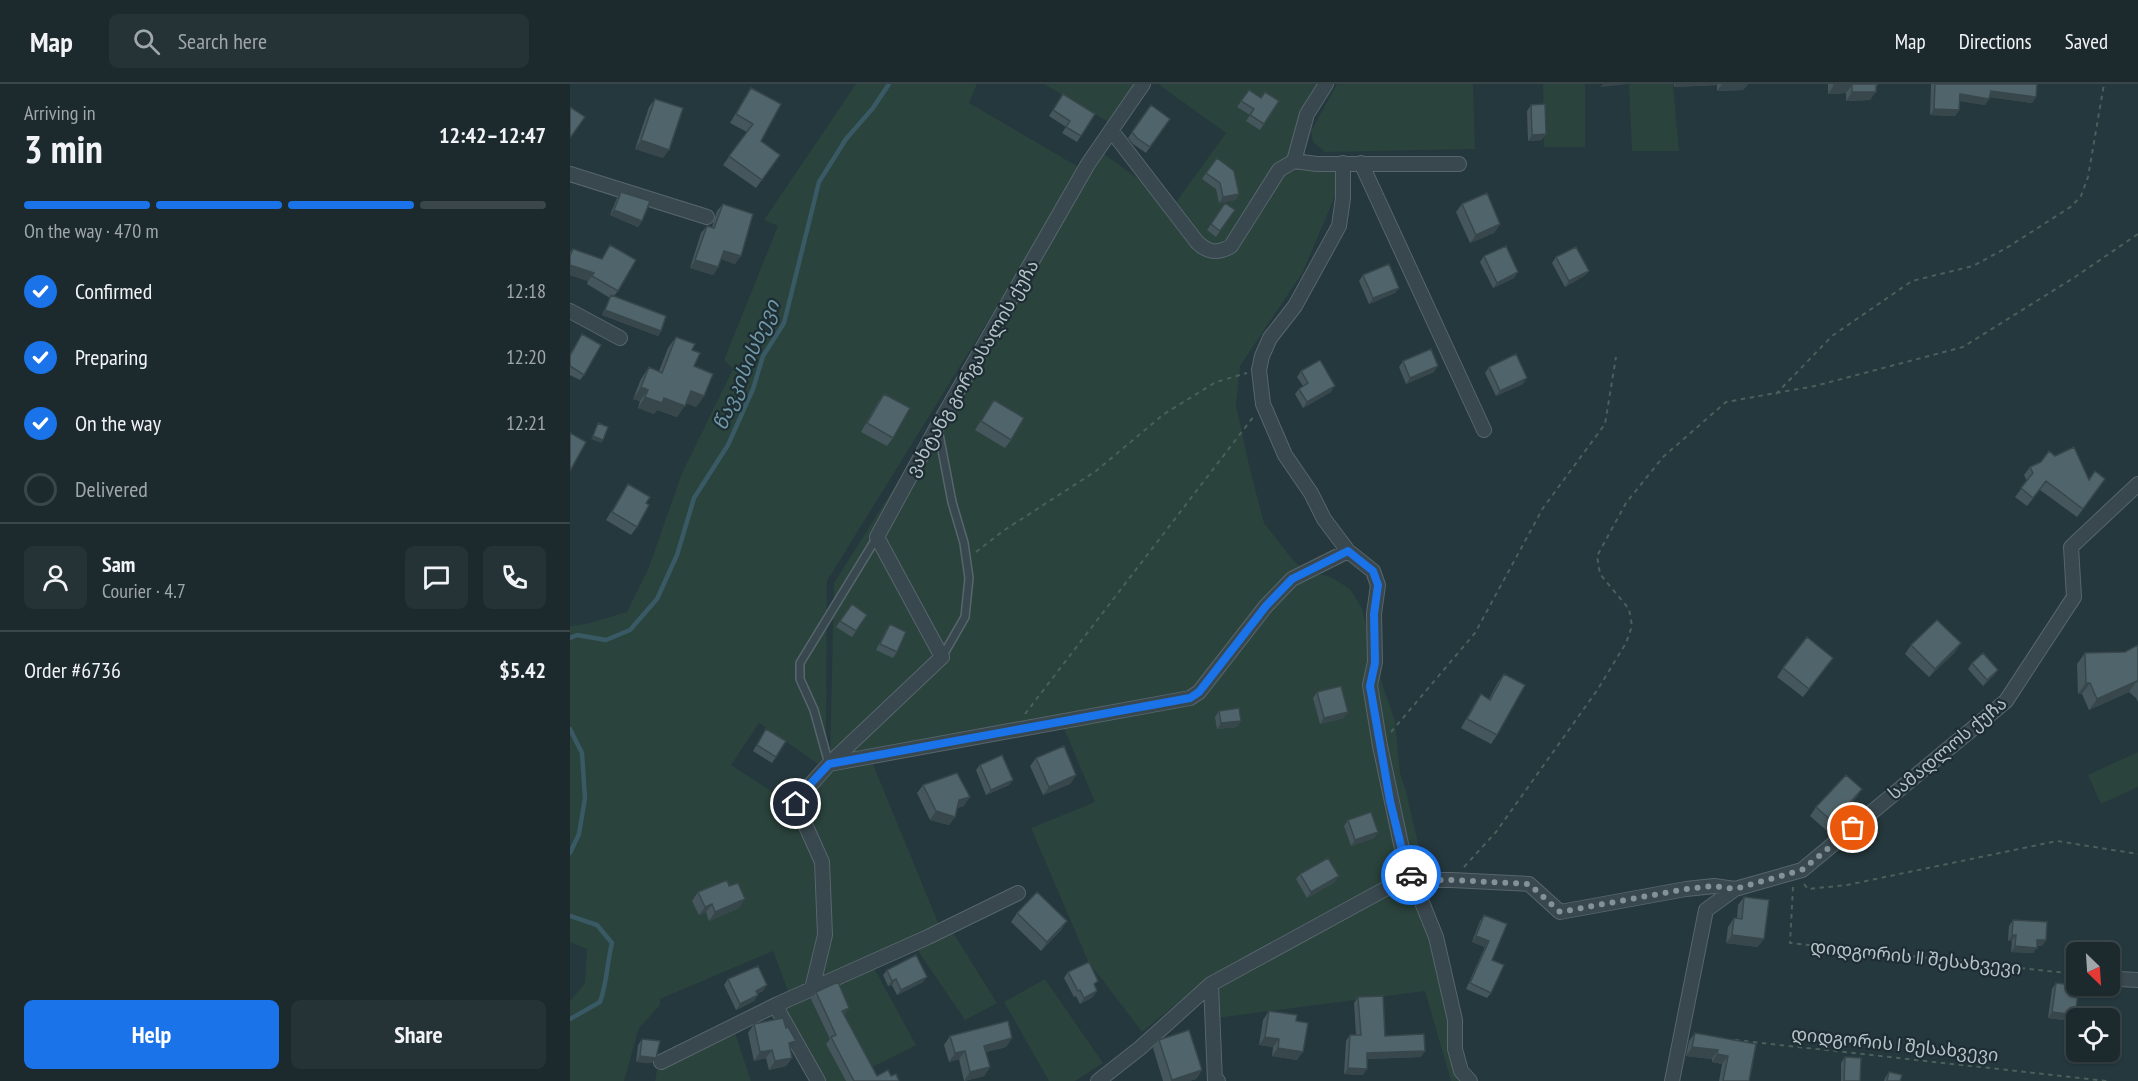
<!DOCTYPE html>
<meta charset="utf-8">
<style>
:root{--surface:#1c2a2e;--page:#253236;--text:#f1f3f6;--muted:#a0a7aa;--line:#3a464a;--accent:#1a73e8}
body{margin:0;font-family:"PT Sans Narrow","Noto Sans Georgian",sans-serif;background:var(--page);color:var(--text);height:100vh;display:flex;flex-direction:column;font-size:22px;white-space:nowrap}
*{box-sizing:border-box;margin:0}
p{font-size:20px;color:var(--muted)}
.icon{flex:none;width:33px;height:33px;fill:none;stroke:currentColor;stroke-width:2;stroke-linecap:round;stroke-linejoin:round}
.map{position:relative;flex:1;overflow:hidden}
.sheet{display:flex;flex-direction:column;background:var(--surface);width:570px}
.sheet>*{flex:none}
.needle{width:39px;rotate:155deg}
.tools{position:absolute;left:1496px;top:858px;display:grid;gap:12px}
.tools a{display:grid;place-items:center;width:54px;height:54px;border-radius:9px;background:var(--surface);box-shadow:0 2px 4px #0004,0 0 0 2px var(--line);font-size:30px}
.pin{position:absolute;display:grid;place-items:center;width:51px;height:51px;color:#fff;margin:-26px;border:3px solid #fff;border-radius:50%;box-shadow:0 2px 6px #0007}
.courier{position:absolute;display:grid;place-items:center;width:60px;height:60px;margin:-30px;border:4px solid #1a73e8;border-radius:50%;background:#fff;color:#222;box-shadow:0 2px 8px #0007}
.headline em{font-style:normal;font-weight:700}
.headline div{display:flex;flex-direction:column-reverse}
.headline{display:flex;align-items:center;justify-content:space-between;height:102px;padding:0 24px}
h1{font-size:39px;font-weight:700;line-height:45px}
.bar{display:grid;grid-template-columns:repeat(4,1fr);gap:9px 6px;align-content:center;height:72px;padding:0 24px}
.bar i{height:8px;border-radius:4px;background:var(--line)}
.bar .active{background:var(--accent)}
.bar p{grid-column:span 4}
.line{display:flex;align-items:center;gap:15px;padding:0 24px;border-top:2px solid var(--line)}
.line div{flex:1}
.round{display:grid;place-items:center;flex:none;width:63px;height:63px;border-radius:9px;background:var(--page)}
ol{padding:0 24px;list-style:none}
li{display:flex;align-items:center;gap:18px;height:66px}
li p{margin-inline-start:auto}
li .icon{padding:6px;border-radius:50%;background:var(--accent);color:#fff;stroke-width:4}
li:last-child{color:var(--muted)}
li i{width:33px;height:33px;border:3px solid var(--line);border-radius:50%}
.primary-button{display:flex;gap:12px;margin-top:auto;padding:12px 24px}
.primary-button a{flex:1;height:69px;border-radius:9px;background:var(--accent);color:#fff;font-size:24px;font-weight:700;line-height:69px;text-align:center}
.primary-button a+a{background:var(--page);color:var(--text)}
header{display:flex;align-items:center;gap:36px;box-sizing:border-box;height:84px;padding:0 30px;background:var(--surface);border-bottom:2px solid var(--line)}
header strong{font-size:28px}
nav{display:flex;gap:33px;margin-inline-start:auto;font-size:21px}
.search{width:420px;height:54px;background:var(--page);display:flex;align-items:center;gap:15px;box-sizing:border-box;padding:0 21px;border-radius:9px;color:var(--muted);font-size:22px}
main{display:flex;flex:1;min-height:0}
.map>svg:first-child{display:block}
</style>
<header>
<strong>Map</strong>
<div class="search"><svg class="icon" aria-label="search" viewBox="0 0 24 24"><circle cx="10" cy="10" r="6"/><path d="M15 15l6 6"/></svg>Search here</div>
<nav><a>Map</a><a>Directions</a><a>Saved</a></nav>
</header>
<main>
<section class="sheet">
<div class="headline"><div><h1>3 min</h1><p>Arriving in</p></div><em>12:42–12:47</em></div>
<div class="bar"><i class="active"></i><i class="active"></i><i class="active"></i><i></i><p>On the way · 470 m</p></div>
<ol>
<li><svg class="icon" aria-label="check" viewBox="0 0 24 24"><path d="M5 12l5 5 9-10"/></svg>Confirmed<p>12:18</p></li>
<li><svg class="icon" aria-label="check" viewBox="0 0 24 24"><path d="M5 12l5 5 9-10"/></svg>Preparing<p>12:20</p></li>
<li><svg class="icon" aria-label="check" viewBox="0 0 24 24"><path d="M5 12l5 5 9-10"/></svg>On the way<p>12:21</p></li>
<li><i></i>Delivered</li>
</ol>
<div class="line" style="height:108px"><a class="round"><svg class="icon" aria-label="person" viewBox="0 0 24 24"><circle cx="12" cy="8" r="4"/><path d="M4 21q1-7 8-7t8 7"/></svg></a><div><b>Sam</b><p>Courier · 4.7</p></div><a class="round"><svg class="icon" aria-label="chat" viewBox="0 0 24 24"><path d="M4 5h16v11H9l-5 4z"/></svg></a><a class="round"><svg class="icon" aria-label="phone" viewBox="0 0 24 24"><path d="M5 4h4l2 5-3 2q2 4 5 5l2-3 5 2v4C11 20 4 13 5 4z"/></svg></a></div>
<div class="line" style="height:78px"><div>Order #6736</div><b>$5.42</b></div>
<div class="primary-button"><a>Help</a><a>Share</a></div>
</section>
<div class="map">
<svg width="1568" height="997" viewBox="0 0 1568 997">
<rect width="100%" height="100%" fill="#25383e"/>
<path fill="#2a433c" d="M286 0H407L399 19 512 85 257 497 256 655 252 674 248 680 189 639 161 681 218 718 247 779 251 850 240 902 219 910 203 867 90 915V921L69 944 54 997H0V917L15 899 17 865 0 858V542C20 541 38 533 57 528L79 483 112 389 163 285 154 276 208 142 194 136Z
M474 0H567L540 39Z
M588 0H753L730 51 735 69 743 78 778 81 733 188 670 282 666 322 681 389 694 439 723 476 732 484 719 489 701 506 626 604 618 609 260 677 264 499 534 70 604 121 656 49Z
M767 0H903L905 65 755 68 743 58 741 47Z
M973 0H1015V63H974Z
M1059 0H1103L1109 67H1062Z
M744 489 761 493 780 505 792 524 805 579 825 637 830 689 836 707 849 763V787L812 798 644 889 572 948 518 877 461 744 525 718 492 640 622 617 724 499Z
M1568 668V703L1531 720 1518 691Z
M303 680 369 841 248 898 256 778 232 718 261 684Z
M829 806 852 830 879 934 892 997H881L855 907 646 934 645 903Z
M382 847 427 919 395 936 346 864Z
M304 884 346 961 275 997H253L214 928V921Z
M475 895 533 979 505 997H479L434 918Z
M165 949 181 997H85L87 986Z"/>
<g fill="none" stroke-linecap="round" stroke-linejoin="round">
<path stroke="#395965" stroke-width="4.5" d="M0 554 7 551 36 556 60 546 87 515 107 471 124 414 158 361 183 305 193 272 214 239 249 98 276 55 303 24 319 0
M0 645 12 669 15 714 9 750 0 769
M0 832 27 841 42 859C37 879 37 899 30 918L0 935"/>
<g stroke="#57666c" stroke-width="10">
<path id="service" d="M368 345 382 418 394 459 399 494 395 533 372 573
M259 680 244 626 230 595V579L307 453"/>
</g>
<g stroke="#57666c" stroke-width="16">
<path id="minor" d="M756 0 737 30 724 77 747 80H889
M541 46 627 158C638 169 648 170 661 162L709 86 724 77
M773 79V114L769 142 725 222 700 254 692 272 689 286 693 320 715 371 741 409 754 435 778 467 803 487 808 501 804 530 805 578 800 601 810 662 834 774 866 853 885 936V965L891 987 900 997
M791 79 914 346
M0 90 137 133
M0 227 50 254
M259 680 620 614 629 608 696 522 722 495 778 467
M1550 895 1568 896
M641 900 645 997H648
M242 905 255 851 252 778 226 720 227 716 259 680 372 573 307 453 367 343 518 80 573 0
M91 978 208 920
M248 997 209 928 208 920 358 853 448 809
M528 997 570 964 641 900 815 805 844 796H882L959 800 990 828 1116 805 1144 802 1165 805 1232 786 1436 617 1504 513 1501 463 1568 400
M1102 997 1136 826 1165 805"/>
</g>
<path stroke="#49605b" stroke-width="2" stroke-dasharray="4.5 4.5" stroke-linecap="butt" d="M1206 310 1262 252 1342 197 1403 182 1438 163 1502 122 1511 112 1518 93 1534 0
M406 468 433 447 526 387 594 330 646 298 677 289
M455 630 684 332
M821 648 905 549 973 424 1035 340 1046 273
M894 783 926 748 1028 605 1056 559 1062 542 1059 525 1030 490 1027 472 1056 419 1093 373 1156 318 1245 302 1393 263 1505 193 1568 150
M1234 800 1238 805 1277 801 1487 757 1568 770
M1223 803 1220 859 1506 890
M1165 956 1537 997"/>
<use href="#service" stroke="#39484e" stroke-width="7"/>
<use href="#minor" stroke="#39484e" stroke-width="14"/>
</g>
<path fill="#45575c" d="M1104 0H1178L1173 6 1147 7V1L1104 3Z
M1258 0H1308L1300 16 1276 17V9L1258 10Z
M1361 0H1467L1466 13 1462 19 1420 13 1415 21 1390 17 1389 26 1385 32 1360 31Z
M181 4 191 57 210 71 186 104 153 81 177 48 160 39 175 13Z
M679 6 691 14 709 17 690 46 676 37 680 31 667 23Z
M493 10 525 30 507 58 492 49 496 43 479 32Z
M85 15 93 74 65 65 79 23Z
M581 21 600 35 576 69 563 60 558 54Z
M961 21 972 56 958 57 957 27Z
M636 89 669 110 665 116 649 119 646 105 632 95Z
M51 108 72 137 68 143 40 131 47 114Z
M655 119 665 126 646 153 637 146Z
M153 120 165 180 151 175 148 183 143 191 120 184 131 149 137 142 142 143 147 127Z
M892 120 930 140 924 149 900 159 886 128Z
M40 161 48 207 44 212 91 247 88 252 32 231 40 214 17 200 18 197 0 191V168L3 165 32 175Z
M914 172 944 194 923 204 910 178Z
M986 173 1019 187 1014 192 995 203 982 179Z
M793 191 829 204 825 209 799 220 789 197Z
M12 250 14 291 10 296 0 291V270Z
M106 253 122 266 124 282 134 312 126 323 116 319 107 333 87 326 84 330 68 324 70 317 63 315 71 295 79 283 89 287 98 264Z
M833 277 864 288 836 300 829 283Z
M919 283 953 300 926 312 915 289Z
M731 287 761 308 733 324 725 310 729 305 733 302 727 293Z
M314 310 323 354 317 362 291 348 308 318Z
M424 316 441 356 435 364 405 346Z
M1460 383 1519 396 1529 404 1507 433 1470 406 1457 422 1445 413 1457 397 1454 391Z
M58 400 76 419 67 443 61 451 36 436Z
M282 520 297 531 282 553 266 543Z
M320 540 327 568 323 574 306 566 316 546Z
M1341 561 1385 568 1359 593 1335 570Z
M1568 561V618L1566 614 1559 608 1519 626 1512 610H1508L1507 580 1515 569 1555 568Z
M1263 574 1233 613 1207 593 1213 584Z
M1402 579 1428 586 1424 591 1413 602 1398 585Z
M934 590 927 651 921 660 891 644 905 619 911 610 919 615 928 598Z
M747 608 774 634 750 640 743 614Z
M649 627 667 643 647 645 645 633Z
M196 645 206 673 202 679 183 667Z
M466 674 506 691 500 700 473 711 460 682Z
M410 681 443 696 439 701 416 711 406 686Z
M353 701 394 722 387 724 385 733 379 741 360 736 347 709Z
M1292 705 1286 714 1257 747 1240 732 1246 723Z
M778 736 808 748 804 754 781 762 774 742Z
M730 790 765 798 737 814 726 795Z
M128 808 169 824 139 837 136 828 129 831 122 817Z
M1174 813 1188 863 1156 859 1158 843 1164 834H1167L1168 821Z
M447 829 497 837 491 846 471 867 441 838Z
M914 831 922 876 921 909 917 914 896 905 915 863 902 858 910 837Z
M1443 836 1476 856 1472 862H1467L1463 869 1441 868 1442 857H1438L1439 842Z
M317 886 353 898 327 911 322 901 318 902 313 891Z
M498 888 525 902 523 913 510 920 506 912 504 913 494 894Z
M158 895 193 907 187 910 184 917 166 926 154 901Z
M1486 899 1505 931 1501 937 1478 934 1482 905Z
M246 908 274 931 307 992H321L329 997H276L256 960 260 955 241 915Z
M788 913 815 952 851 973 797 975 793 991 774 990 776 957 780 951H786L784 919Z
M699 927 726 937 727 976 702 972 703 963 689 961 693 936Z
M184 940 216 944 226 957 220 965 222 974 216 982 199 986 196 974 184 977 178 949Z
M1125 949 1186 960 1179 997H1149L1152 980 1142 978V975L1116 972 1119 957Z
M380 952 442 954 436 963 416 968 420 983 414 992 394 997 389 975 379 978 374 961Z
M72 955 82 979 66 978 68 961Z
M589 956 632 986 626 995 619 997H593L583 964Z
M1275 973 1290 997H1271V979Z
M1319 988 1330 997H1314L1315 994Z"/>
<path fill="#38474b" d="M1033 0H1059L1030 3Z
M1106 0H1148L1147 1 1104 3Z
M1152 0H1178L1173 6 1147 7Z
M1264 1H1282L1276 9 1258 10Z
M1421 7 1466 13 1462 19 1417 13Z
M1282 8H1306L1300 16 1276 17Z
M1390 10 1419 15 1415 21 1386 16Z
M1364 25 1389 26 1385 32 1360 31Z
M976 50 972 56 958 57 962 51Z
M71 56 99 66 93 74 65 65Z
M669 110 665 116 649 119 653 113Z
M44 126 72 137 68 143 40 131Z
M930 140 924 149 900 159 906 151Z
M154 167 171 172 165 180 148 174Z
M125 176 148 183 143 191 120 184Z
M0 181 24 189 18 197 0 191Z
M1019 187 1014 192 995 203 999 197Z
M948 188 944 194 923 204 927 199Z
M829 204 825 209 799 220 803 214Z
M35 226 91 247 88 252 32 231Z
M868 282 864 288 836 300 840 294Z
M957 294 953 300 926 312 930 307Z
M765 302 761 308 733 324 737 318Z
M71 303 78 306 70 317 63 315Z
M121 307 134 312 126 323 113 318Z
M75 313 94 314 115 322 107 333 87 326 84 330 68 324Z
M23 352 33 356 31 359 21 355Z
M1391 559 1385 568 1359 593 1365 585Z
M1428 586 1424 591 1413 602 1417 596Z
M1567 597 1559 608 1519 626 1527 615Z
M1516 599H1520L1512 610H1508Z
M778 628 774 634 750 640 754 634Z
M671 637 667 643 647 645 651 639Z
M506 691 500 700 473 711 479 703Z
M443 696 439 701 416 711 421 706Z
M1292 705 1286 714 1257 747 1263 738Z
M400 713 394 722 383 725 389 716Z
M366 727 385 733 379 741 360 736Z
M808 748 804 754 781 762 785 756Z
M769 792 765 798 737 814 741 808Z
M175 815 169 824 139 837 145 828Z
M142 820 136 828 129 831 135 823Z
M497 837 491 846 471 867 477 858Z
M1162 851 1194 855 1188 863 1156 859Z
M1442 851H1446L1442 857H1438Z
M906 852 919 857 915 863 902 858Z
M1467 856H1476L1472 862 1463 861Z
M1445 862 1467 864 1463 869 1441 868Z
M357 893 353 898 327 911 331 906Z
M326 895 322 901 318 902 322 897Z
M197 901 193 907 182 912 186 907Z
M527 907 523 913 510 920 514 914Z
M188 911 184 917 166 926 170 920Z
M279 924 274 931 272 927Z
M1482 928 1505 931 1501 937 1478 934Z
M695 953 709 955 703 963 689 961Z
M442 954 436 963 408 970 414 962Z
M226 957 220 966 219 959Z
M1122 963 1148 966 1142 975 1116 972Z
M708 964 733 968 727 976 702 972Z
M202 966 196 974 184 977 190 968Z
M395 967 389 975 379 978 385 969Z
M855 967 851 973 793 975 797 969Z
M1147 970 1158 972 1152 980 1142 978Z
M70 972 86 974 82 979 66 978Z
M222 974 216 982 199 986 205 977Z
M420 983 414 992 394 997 400 988Z
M778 984 797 985 793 991 774 990Z
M632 986 626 995 619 997H601L602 996Z"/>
<path fill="#50656b" stroke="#38474b" stroke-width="1.5" d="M1264 0H1306V8H1282V1H1264Z
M1365 0H1467L1466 13 1421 7 1419 15 1390 10 1389 26 1364 25Z
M181 4 211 20 191 57 210 71 192 96 159 72 183 40 166 30Z
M679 6 691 14 695 8 709 17 694 40 680 31 684 25 671 17Z
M493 10 525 30 511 52 496 43 500 37 483 26Z
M85 15 113 24 99 66 71 56Z
M975 20 976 50 962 51 961 21Z
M581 21 600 35 580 63 567 54 562 48Z
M0 23 15 33 0 54Z
M647 74 664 87 669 110 653 113 650 99 636 89Z
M51 108 80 117 72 137 44 126Z
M917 109 930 140 906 151 892 120Z
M655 119 665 126 650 147 641 140Z
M153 120 183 130 171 172 154 167 148 183 125 176 137 142 144 144Z
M40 161 66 176 48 207 22 192 24 189 0 181V172L3 165 32 175Z
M936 162 948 188 927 199 914 172Z
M1006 163 1019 187 999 197 986 173Z
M819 180 829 204 803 214 793 191Z
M41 211 96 232 91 247 35 226Z
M12 250 31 261 14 291 0 282V272Z
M106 253 125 260 122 266 130 269 124 282 143 290 134 312 121 307 115 322 94 314 92 319 75 313 78 306 71 303 79 283 92 289Z
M861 265 868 282 840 294 833 277Z
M946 270 957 294 930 307 919 283Z
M750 276 765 302 737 318 729 305 738 299 731 287Z
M314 310 340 324 323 354 297 339Z
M424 316 454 334 441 356 411 337Z
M28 339 38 343 33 356 23 352Z
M0 349 16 358 0 387Z
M1504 363 1519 396 1525 387 1535 395 1513 425 1476 397 1463 414 1451 404 1463 389 1460 383 1471 378 1479 367 1485 372Z
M58 400 80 413 76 419 79 421 67 443 42 428Z
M282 520 297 531 286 547 270 537Z
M1367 536 1391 559 1365 585 1341 561Z
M320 540 336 548 327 568 310 560Z
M1237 553 1263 574 1239 605 1213 584Z
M1568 561V598L1567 597 1527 615 1520 599H1516L1515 569 1555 568Z
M1413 569 1428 586 1417 596 1402 579Z
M934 590 955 601 927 651 897 635 911 610 920 616Z
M771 602 778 628 754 634 747 608Z
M669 624 671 637 651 639 649 627Z
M196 645 216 657 206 673 187 661Z
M494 662 506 691 479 703 466 674Z
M432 671 443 696 421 706 410 681Z
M387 689 400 713 389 716 385 733 366 727 353 701Z
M1276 691 1292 705 1263 738 1246 723Z
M801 728 808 748 785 756 778 736Z
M758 774 769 792 741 808 730 790Z
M157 796 159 802 168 799 175 815 145 828 142 820 135 823 128 808Z
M467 808 497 837 477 858 447 829Z
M1174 813 1199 816 1194 855 1162 851 1164 834 1172 835Z
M914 831 937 840 922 876 934 881 921 909 900 899 919 857 906 852Z
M1443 836 1477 838 1476 856H1467V864L1445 862 1446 851H1442Z
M346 871 357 893 331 906 326 895 322 897 317 886Z
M519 878 528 897 524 900 527 907 514 914 510 906 508 907 498 888Z
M188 882 197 901 186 907 188 911 170 920 158 895Z
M268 898 279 924 272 927 307 992 318 986 321 992 326 990 329 997H284L261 953 266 951 246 908Z
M1486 899 1509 902 1505 931 1482 928Z
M813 912 815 952 854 950 855 967 797 969V985L778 984 780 951H791L788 913Z
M699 927 727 931 726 937 738 939 733 968 708 964 709 955 695 953Z
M213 934 216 944 218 943 226 957 219 959 222 974 205 977 202 966 190 968 184 940Z
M438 937 442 954 414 962 420 983 400 988 395 967 385 969 380 952Z
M619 946 632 986 602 996 589 956Z
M1125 949 1186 960 1179 997H1153L1158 972 1147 970 1148 966 1122 963Z
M72 955 90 957 86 974 70 972Z
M1275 973 1291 974 1290 997H1274Z
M1319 988 1332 991 1330 997H1317Z"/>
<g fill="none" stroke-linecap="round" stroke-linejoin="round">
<path stroke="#839298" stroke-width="6" stroke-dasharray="0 10.8" d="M841 791 844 796H882L959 800 990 828 1116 805 1144 802 1165 805 1232 786 1283 744"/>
<path stroke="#1a73e8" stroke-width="8" d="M226 720 230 711 259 680 620 614 629 608 696 522 722 495 778 467 803 487 808 501 804 530 805 579 800 602 820 717 834 774 841 791"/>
</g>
<g text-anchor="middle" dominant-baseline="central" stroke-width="4.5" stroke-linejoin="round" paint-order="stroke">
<g font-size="18" fill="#b5c3c9" stroke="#1e2d33">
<text transform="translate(402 284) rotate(-60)">ვახტანგ გორგასალის ქუჩა</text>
<text transform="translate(1377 664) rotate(-40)">სამადლოს ქუჩა</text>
<text transform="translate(1346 873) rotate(6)">დიდგორის II შესახვევი</text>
<text transform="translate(1325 960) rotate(6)">დიდგორის I შესახვევი</text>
</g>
<g font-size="20" font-style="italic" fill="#6f99a7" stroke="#1e2d33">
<text transform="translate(176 281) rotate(-67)">წავკისისხევი</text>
</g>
</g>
</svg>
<div class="tools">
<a><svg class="needle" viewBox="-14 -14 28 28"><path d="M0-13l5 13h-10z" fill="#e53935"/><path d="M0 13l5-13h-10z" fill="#a0a7aa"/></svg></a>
<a><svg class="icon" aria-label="locate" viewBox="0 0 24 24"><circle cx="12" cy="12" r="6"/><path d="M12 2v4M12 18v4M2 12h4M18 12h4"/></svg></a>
</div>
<div class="pin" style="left:1283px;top:744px;background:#ea580c"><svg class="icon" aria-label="bag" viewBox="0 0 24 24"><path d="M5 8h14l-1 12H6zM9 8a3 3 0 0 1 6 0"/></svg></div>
<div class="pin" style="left:226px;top:720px;background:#1f2937"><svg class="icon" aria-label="home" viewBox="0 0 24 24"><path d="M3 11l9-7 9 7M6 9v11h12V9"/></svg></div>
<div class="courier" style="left:841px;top:791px"><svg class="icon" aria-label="car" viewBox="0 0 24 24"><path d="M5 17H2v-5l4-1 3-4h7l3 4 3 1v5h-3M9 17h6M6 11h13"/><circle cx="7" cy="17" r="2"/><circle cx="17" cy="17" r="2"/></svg></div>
</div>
</main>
